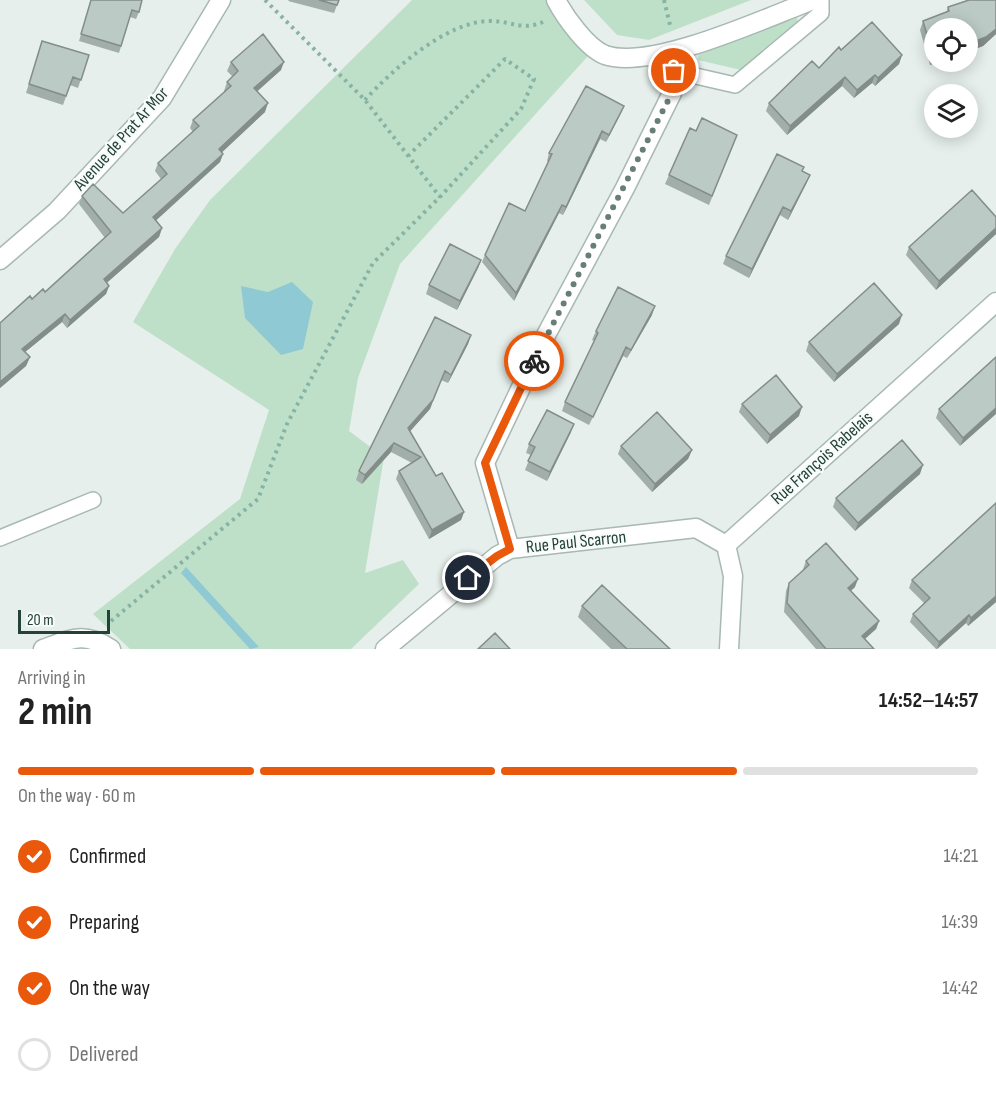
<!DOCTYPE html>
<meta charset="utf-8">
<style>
:root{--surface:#fff;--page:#f2f2f2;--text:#222;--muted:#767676;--line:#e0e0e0;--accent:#ea580c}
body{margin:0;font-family:"Sofia Sans Condensed",sans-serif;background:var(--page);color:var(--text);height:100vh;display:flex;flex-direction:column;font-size:22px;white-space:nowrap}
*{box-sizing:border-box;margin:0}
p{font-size:20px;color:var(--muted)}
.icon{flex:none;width:33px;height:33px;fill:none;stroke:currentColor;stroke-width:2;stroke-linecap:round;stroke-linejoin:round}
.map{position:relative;height:649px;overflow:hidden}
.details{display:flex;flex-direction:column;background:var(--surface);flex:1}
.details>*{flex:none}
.tools{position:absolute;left:924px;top:18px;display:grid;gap:12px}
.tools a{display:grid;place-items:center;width:54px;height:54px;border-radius:50%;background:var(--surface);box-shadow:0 3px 15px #0003;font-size:30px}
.scale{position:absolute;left:18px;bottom:15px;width:92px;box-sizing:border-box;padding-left:6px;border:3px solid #24423a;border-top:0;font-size:16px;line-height:21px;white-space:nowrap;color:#24423a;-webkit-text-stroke:4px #f7fbf9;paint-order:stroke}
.pin{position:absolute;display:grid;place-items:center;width:51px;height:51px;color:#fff;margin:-26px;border:3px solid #fff;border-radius:50%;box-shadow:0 2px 6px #0007}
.courier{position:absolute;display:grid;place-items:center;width:60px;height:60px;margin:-30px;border:4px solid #ea580c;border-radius:50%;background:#fff;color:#222;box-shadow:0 2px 8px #0007}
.head em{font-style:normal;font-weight:700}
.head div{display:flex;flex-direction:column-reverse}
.head{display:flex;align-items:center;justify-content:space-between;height:102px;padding:0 18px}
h1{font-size:39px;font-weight:700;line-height:45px}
.bar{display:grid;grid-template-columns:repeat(4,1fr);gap:9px 6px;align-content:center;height:72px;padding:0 18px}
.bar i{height:8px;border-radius:4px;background:var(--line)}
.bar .selected{background:var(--accent)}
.bar p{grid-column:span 4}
ol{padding:0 18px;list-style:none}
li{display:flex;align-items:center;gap:18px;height:66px}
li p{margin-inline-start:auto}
li .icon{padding:6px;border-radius:50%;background:var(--accent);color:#fff;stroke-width:4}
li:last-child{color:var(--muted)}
li i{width:33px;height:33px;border:3px solid var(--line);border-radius:50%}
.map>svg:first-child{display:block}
</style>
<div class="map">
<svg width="996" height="649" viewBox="0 0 996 649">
<rect width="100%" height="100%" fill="#e6efeb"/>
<path fill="#bfe0c8" d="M412 0H548L554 17 588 56 400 264 358 378 349 431 384 457 365 573 403 560 419 584 351 649H130L93 614 240 499 269 410 133 322 175 249 210 200Z
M584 0H751L649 40 617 35Z
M796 15 798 22 741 70 698 60 699 51Z"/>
<path fill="#8ec9d4" d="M292 282 313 302 303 349 281 355 245 318 241 286 268 292Z
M186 567 259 647 250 649 181 573Z"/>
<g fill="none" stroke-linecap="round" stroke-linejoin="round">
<g stroke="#a8b8b2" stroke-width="18">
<path id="service" d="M674 71 735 85 821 13V0
M0 538 93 500"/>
</g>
<g stroke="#a8b8b2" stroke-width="21">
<path id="minor" d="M556 0C565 17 587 48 605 55 652 71 765 18 813 0
M0 260 57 211 162 98 221 0
M510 549 485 463 546 335 625 188 672 93 676 51
M43 649C71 639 84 631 111 649
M385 649 497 556 510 549 696 528 726 545
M729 649 733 576 726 545 996 302"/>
</g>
<path stroke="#86b3a5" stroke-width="4" stroke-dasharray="3 4.5" stroke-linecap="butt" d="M265 0 365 100 440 197
M664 0 671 29
M365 100C392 70 447 21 490 21 511 21 522 31 543 22
M111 621 258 499 287 424 373 263 440 197 521 109 534 79 505 59 408 156"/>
<use href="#service" stroke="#fff" stroke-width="15"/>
<use href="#minor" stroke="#fff" stroke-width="18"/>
</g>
<path fill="#a1aea9" d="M91 0 139 12 136 19 130 17 119 53 79 41Z
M289 0H339L334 13 288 1Z
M996 0V34L983 46 934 62 930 65 920 30 923 21 946 13 948 7Z
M42 41 89 55 78 88 70 85 63 105 26 93Z
M841 50 902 55 899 64 875 86 872 83 854 98 842 86 787 135 766 111 769 103 819 68Z
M231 62 281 70 257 91 265 112 221 152 223 154 220 162 156 220 162 228 159 237 106 283 109 286 106 294 67 328 62 322 25 352 30 357 26 366 0 388 32 299 45 292 105 238 79 204 82 196 123 213 161 179 155 171 158 163 193 132 190 128 193 120 225 91H224L227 82 233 77 227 71Z
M621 113 606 142 600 139 563 215 559 213 514 301 482 262 485 255 525 211 549 162 547 161 549 153Z
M696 131 734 143 709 205 665 184 669 175Z
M802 171 810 175 806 184 788 220 780 215 749 278 723 264 726 256Z
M996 217V234L936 290 906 255 909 247Z
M481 260 478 268 457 310 426 294 429 285Z
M652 315 627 358 623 356 589 425 562 411 565 402 594 341 592 340 596 331Z
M899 324 834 382 806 351 809 342Z
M471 335 468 344 448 383 441 380 430 409 410 431 436 476 464 512 461 520 429 539 396 479 399 471 412 463 391 452 362 484 356 480 359 471Z
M996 357 960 446 936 418 939 409Z
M742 404 799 416 767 444 739 412Z
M571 432 547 481 525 470 531 455 526 453 529 444Z
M621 446 692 450 688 459 652 492 618 454Z
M920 474 855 531 833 507 836 498Z
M806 561 855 587 851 591 879 621 876 629 865 639 874 649H816L784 612 786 591 789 583 803 570V569Z
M912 580 996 602 968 626 966 623 937 649H936L910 622 913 614 924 603 909 588Z
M582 606 670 649H611L578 617Z"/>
<path fill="#838d89" d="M996 29V34L983 46 968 52V44Z
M902 55 899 64 875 86 878 78Z
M933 56H934V62H939L930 65Z
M284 62 281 70 251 97 254 88Z
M875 75 872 83 854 98 857 90Z
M845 77 842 86 787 135 790 126Z
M268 103 265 112 216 158 219 149Z
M624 106 621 113 606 142 609 135Z
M602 131 600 139 563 215 566 207Z
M223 154 220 162 150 226 153 217Z
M810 175 806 184 788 220 791 211Z
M562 205 559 213 514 301 516 293Z
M783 207 780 215 749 278 752 269Z
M162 228 159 237 101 288 104 279Z
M996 228V234L936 290 939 281Z
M481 260 478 268 457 310 460 301Z
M109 286 106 294 67 328 70 320Z
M655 306 652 315 627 358 631 350Z
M65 314 62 322 19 357 22 349Z
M902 315 899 324 834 382 837 374Z
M471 335 468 344 448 383 451 375Z
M626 347 623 356 589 425 593 417Z
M30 357 26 366 0 388V382Z
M441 380 430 409 405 437 408 428Z
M802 407 799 416 767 444 770 435Z
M996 408V414L960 446 963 438Z
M574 424 571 432 547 481 550 472Z
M394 443 391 452 362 484 365 475Z
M692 450 688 459 652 492 655 484Z
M923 465 920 474 855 531 858 523Z
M464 512 461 520 429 539 432 530Z
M858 579 855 587 845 596 848 588Z
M996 596V602L968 626 971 618Z
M969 615 966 623 937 649 939 642Z
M879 621 876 629 859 644 862 636Z"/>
<path fill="#bbcac4" stroke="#838d89" stroke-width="1.5" d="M91 0H142L139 12 132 10 121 46 81 34Z
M319 0H339L337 5Z
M969 0H996V29L986 37 968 44V28H934V56H933L923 21 949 11 948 7Z
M872 22 902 55 878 78 875 75 857 90 845 77 790 126 769 103 812 61 819 68 839 47 841 50Z
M263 34 284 62 254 88 268 103 219 149 223 154 153 217 162 228 104 279 109 286 70 320 65 314 22 349 30 357 0 382V323L30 296 32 299 43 289 45 292 111 232 82 196 93 184 123 213 167 174 158 163 199 126 193 120 231 86 227 82 238 71 231 62Z
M42 41 89 55 81 80 73 77 66 96 29 84Z
M586 86 624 106 609 135 602 131 566 207 562 205 516 293 485 255 509 203 525 211 552 154 549 153Z
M702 118 737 135 712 196 669 175 690 128 696 131Z
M777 154 804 167 802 171 810 175 791 211 783 207 752 269 726 256Z
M972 190 996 217V228L939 281 909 247Z
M450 244 481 260 460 301 429 285Z
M874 283 902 315 837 374 809 342Z
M618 287 655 306 631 350 626 347 593 417 565 402 598 333 596 331Z
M435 317 471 335 451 375 445 371 433 400 408 428 436 476 442 473 464 512 432 530 399 471 421 457 394 443 365 475 359 471Z
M996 357V408L963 438 939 409Z
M776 375 802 407 770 435 742 404Z
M547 410 574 424 550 472 528 461 535 447 529 444Z
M657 412 692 450 655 484 621 446Z
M902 440 923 465 858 523 836 498Z
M996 503V596L971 618 969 615 939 642 913 614 930 598 912 580Z
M826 543 858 579 848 588 879 621 862 636 874 649H826L787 603 789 583 809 565 806 561Z
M602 585 670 649H627L582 606Z
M495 633 510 649H478Z"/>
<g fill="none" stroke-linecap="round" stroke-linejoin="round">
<path stroke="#687f78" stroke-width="6" stroke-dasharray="0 10.8" d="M534 361 672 93 674 71"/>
<path stroke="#ea580c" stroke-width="8" d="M468 578 497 556 510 549 485 463 534 361"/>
</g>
<g text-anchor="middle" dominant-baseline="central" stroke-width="4.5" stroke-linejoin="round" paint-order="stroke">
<g font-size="18" fill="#24423a" stroke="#f7fbf9">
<text transform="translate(121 139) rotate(-48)">Avenue de Prat Ar Mor</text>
<text transform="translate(822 458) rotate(-42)">Rue François Rabelais</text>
<text transform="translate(576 542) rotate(-6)">Rue Paul Scarron</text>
</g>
</g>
</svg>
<div class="tools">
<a><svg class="icon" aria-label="locate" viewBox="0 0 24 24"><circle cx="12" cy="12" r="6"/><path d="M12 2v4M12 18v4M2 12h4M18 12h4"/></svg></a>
<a><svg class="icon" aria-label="layers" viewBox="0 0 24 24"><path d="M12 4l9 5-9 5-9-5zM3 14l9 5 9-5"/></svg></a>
</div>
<div class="scale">20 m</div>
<div class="pin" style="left:674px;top:71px;background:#ea580c"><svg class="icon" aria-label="bag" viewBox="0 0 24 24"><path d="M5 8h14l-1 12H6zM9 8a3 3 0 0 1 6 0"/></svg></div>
<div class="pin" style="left:468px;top:578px;background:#1f2937"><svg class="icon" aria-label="home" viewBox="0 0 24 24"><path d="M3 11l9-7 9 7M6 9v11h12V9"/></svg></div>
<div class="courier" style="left:534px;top:361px"><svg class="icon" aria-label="bike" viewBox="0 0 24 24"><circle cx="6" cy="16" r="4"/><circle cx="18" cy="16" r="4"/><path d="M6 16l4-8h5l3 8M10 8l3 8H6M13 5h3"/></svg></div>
</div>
<section class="details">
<div class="head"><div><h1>2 min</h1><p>Arriving in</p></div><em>14:52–14:57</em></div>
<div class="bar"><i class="selected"></i><i class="selected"></i><i class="selected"></i><i></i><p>On the way · 60 m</p></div>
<ol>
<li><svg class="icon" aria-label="check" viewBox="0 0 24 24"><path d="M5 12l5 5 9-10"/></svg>Confirmed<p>14:21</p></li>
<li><svg class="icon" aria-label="check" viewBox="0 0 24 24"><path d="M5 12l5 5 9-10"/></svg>Preparing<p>14:39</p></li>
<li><svg class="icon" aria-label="check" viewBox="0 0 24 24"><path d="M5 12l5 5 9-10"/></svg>On the way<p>14:42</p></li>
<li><i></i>Delivered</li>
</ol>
</section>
